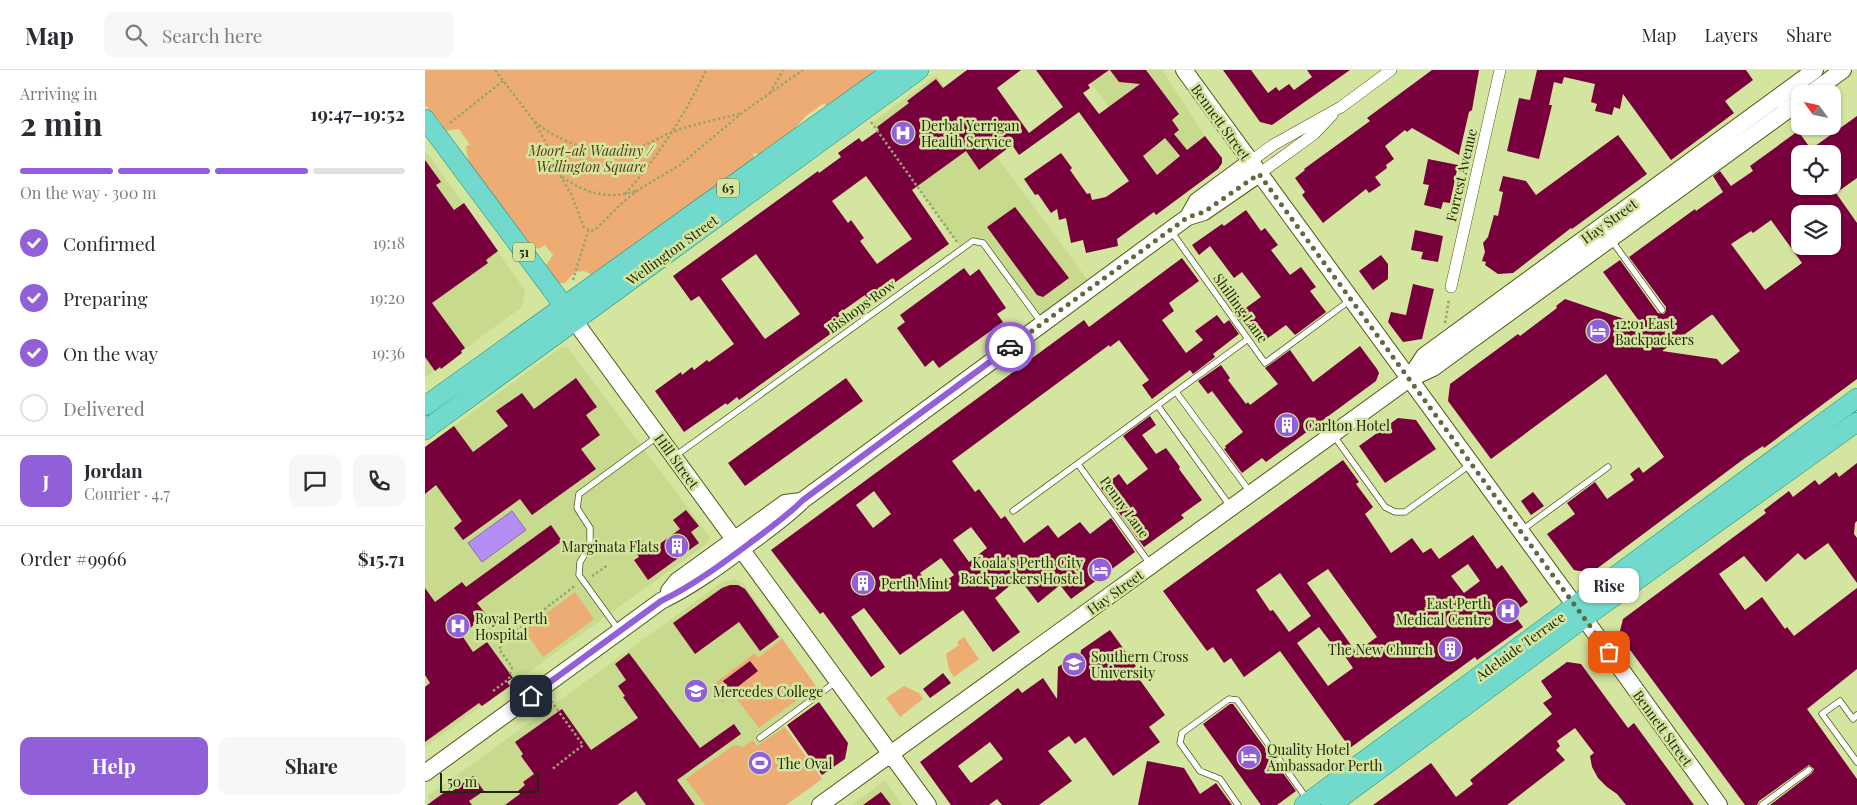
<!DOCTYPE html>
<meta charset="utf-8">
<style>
:root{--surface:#fff;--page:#f7f7f7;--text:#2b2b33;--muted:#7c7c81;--line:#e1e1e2;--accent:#9160d9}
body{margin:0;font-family:"Playfair Display",serif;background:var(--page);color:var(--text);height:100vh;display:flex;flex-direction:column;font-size:19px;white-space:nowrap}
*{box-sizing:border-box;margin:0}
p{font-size:16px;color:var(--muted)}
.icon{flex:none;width:28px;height:28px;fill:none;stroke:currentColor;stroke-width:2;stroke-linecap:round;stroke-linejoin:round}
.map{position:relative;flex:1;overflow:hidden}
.drawer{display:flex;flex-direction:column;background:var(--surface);width:425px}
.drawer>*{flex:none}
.needle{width:32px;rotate:303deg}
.tools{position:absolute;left:1366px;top:15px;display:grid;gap:10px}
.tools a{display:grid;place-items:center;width:50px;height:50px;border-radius:10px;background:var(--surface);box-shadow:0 1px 4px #0004;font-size:25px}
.scale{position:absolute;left:15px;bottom:12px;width:99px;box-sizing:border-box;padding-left:5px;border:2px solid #21270b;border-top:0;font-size:14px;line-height:18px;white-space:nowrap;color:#21270b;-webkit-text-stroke:4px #d4e59f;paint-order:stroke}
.pin{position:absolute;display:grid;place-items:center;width:42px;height:42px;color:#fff;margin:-21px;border-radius:10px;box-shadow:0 2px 8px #0006}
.courier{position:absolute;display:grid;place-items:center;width:50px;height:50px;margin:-25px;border:4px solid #9160d9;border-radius:50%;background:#fff;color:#222;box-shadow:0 1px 6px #0007}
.bubble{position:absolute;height:35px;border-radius:10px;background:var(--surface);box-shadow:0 1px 4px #0004;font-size:16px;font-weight:700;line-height:35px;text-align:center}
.summary em{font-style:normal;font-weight:700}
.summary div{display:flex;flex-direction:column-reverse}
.summary{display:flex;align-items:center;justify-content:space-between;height:85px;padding:0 20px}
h1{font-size:32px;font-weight:700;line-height:38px}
.bar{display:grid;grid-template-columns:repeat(4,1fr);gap:8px 5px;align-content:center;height:60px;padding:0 20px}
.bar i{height:6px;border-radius:4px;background:var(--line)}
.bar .current{background:var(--accent)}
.bar p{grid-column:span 4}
.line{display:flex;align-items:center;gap:12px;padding:0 20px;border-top:1px solid var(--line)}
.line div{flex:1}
.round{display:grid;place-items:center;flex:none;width:52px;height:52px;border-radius:10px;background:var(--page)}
ol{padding:0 20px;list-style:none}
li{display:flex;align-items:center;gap:15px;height:55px}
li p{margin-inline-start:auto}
li .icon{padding:5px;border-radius:50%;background:var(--accent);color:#fff;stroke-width:4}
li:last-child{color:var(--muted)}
li i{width:28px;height:28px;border:2px solid var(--line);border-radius:50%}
.action{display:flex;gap:10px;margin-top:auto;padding:10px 20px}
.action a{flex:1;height:58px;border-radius:10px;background:var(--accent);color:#fff;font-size:20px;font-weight:700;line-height:58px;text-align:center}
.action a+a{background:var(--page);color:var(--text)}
header{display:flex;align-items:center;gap:30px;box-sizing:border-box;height:70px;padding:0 25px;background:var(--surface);border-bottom:1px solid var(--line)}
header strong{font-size:24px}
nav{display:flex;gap:28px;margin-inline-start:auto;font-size:18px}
.search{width:350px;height:45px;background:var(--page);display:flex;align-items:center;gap:12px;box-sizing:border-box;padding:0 18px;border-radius:10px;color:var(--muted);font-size:19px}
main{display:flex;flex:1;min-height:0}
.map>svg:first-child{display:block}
</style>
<header>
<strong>Map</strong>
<div class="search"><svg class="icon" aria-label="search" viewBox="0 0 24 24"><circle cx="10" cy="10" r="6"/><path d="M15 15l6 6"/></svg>Search here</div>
<nav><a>Map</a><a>Layers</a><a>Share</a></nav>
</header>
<main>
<section class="drawer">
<div class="summary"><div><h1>2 min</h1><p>Arriving in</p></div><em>19:47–19:52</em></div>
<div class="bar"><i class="current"></i><i class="current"></i><i class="current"></i><i></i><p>On the way · 300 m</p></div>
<ol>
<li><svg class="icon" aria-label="check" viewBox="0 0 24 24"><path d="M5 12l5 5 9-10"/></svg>Confirmed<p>19:18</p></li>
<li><svg class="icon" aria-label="check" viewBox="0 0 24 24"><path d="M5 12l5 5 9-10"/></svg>Preparing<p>19:20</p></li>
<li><svg class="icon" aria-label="check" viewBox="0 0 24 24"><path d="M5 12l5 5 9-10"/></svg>On the way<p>19:36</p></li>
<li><i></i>Delivered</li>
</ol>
<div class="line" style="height:90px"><b class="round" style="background:var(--accent);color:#fff">J</b><div><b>Jordan</b><p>Courier · 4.7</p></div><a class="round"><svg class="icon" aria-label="chat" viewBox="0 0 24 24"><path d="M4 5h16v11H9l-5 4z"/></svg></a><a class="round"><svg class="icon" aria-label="phone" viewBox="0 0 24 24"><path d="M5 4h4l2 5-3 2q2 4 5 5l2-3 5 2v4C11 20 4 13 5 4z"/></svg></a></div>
<div class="line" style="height:65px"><div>Order #9966</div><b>$15.71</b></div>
<div class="action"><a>Help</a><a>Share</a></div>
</section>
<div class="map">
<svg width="1432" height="735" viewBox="0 0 1432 735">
<rect width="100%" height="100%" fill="#d4e59f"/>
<path fill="#c7da8d" d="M657 0H737L780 66 797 88V93L793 99 751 130Z
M511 5 668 217 617 254 555 171 536 178 447 53Z
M0 80 100 220 97 237 0 308Z
M142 277 285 467 284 472 0 677V377L135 278Z
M310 509 319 514 398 626 358 655 397 709 361 735H8L2 727 297 512Z
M460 710 477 735H427Z"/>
<path fill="#eeac75" d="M0 0H449L447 6 404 38 399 33 381 46 371 57 367 67 343 85 328 83 330 94 171 206 159 201 150 202 140 213 130 214 119 198 128 185 120 175 114 179 101 173 65 124 58 111 44 95 41 76 45 75 34 59 19 61 15 51 0 35Z
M150 522 169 549 118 587 99 560Z
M539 567 554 589 529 607 524 600 521 584 534 575 532 572Z
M357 569 391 616 334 658 308 624 297 632 285 617 330 583 333 588Z
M479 616 494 623 498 629 475 647 461 628Z
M360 657 397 709 361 735H280L261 709 309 675 318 677 328 670 332 676Z"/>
<path fill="#b48df5" stroke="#886eaf" d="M87 441 101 460 57 492 43 473Z"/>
<path fill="#78003d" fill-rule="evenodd" d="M542 0H596L572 18 604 63 638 37 611 0H684L663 15 665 18 658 23 674 44 715 14 694 12 685 0H721L754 44 747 50 754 60 749 64 762 80 780 66 797 88V93L793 99 731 145 729 142 692 169 693 176 661 183 658 170 646 173 641 148 634 150 632 139 626 143 613 124 610 125 599 109 636 83 647 98 645 100 662 124 665 123 667 130 681 127 704 111 654 42 594 85 587 75 554 100 541 81 487 120 524 174 444 231 440 225 416 242 419 246 411 252 415 257 314 330 312 327 302 335 301 333 259 362 230 321 256 302 257 305 267 297 269 300 282 290 284 292 309 274 274 226 266 231 248 206 393 101 394 103 416 87 413 83 434 68 437 72 454 60 452 57 484 33 482 31 511 9 518 18ZM740 68 755 86 732 105 718 86ZM441 106 487 169 452 194 435 171 439 168 426 150 423 153 407 131ZM331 184 375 244 340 269 296 209Z
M798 0H826L843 23 851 17 854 21 864 14 869 20 887 7 882 0H925L847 55 835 52Z
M1007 0H1054L1047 40 1044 42 1034 85 987 58 982 62 980 60 960 76 969 89 961 95 962 98 950 107 956 115 944 123 941 119 898 153 877 125 880 122 870 108 880 100 879 99 945 51 942 48Z
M1112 0H1321L1328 10 1300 31 1309 43 1246 90 1198 24 1195 39 1189 37 1187 45 1170 41 1172 34 1166 32 1170 14 1139 7 1137 14 1129 12 1124 35H1127L1114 89 1082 81 1094 28 1105 30Z
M1432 46V108L1411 123 1432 153V309L1339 378 1338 376 1320 388 1166 503 1149 500 1122 464 1150 444 1142 433 1170 412 1182 429 1209 410 1205 404 1214 397 1218 403 1239 387 1181 304 1066 389 1023 331 1025 314 1093 264 1095 266 1132 238 1131 236 1140 229 1217 255 1178 202 1195 190 1233 243 1239 244 1241 241V237L1204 187 1270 139 1271 141 1298 122 1288 106 1295 101 1306 116 1328 101 1325 96 1373 61 1386 79ZM1375 84H1408V116H1375ZM1375 144H1408V176H1375ZM1346 150 1377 193 1340 220 1306 174 1326 161 1328 163ZM1286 245H1288L1315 281 1297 295 1292 289 1237 281Z
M1193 65 1222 104 1147 159 1146 158 1088 203 1073 204 1060 195 1061 192 1057 191 1060 182 1058 173 1063 167 1069 145 1073 146 1078 122 1074 121 1078 106 1101 111 1111 125Z
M1003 89 1033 95 1025 133 1018 132 1016 139 999 135 1004 115 998 114Z
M0 90 16 112 11 115 29 140 39 133 73 181 61 190 63 193 7 233 40 278 36 281 37 283 16 299 15 297 10 301 0 287Z
M590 137 644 208 618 227 612 225 562 157Z
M821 140 836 161 840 158 853 175 846 180 865 205 876 197 891 217 885 221 901 242 870 265 861 255 836 273 824 256 821 258 811 245 836 227 817 202 809 208 785 176 774 185 767 175 797 154 799 156Z
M990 160 1018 166 1013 192 996 189 998 182 986 180Z
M956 185 963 194V209L948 220 934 201Z
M757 188 774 211 744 233 749 241 737 250 761 283 778 270 770 261 792 245 799 254 804 250 814 264 788 284 790 287 768 304 765 300 727 329 717 315 724 310 694 270 685 277 684 275 527 391 550 422 554 419 576 449 580 446 599 473 623 455 633 468 655 452 665 464 686 448 710 482 646 529 635 515 613 533 594 508 570 528 595 562 568 582 538 540 475 585 439 538 426 547 460 597 446 607 398 542 395 544 346 480 659 250 664 257ZM449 421 466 444 448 458 431 435ZM546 457 562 478 544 492 528 470ZM516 488 529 505 508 520 495 503Z
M539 198 545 206 554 199 581 238 572 244 578 252 514 298 508 290 500 297 472 258 480 252 475 245Z
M988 214 1009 219 997 269 978 272 963 252 966 242 981 245Z
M935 276 952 299 954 303 951 311 841 392 837 388 817 403 799 379 801 378 800 376 818 362 787 321 783 324 773 311 796 295 805 308 803 310 821 334 823 332 825 335 853 314 840 298 865 280 888 312Z
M151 308 172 337 161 345 175 365 156 379 171 399 107 445 95 429 38 470 29 458 37 451 11 415 0 424V377L29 356 48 382 83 356 71 341 97 323 109 339Z
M421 308 438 331 320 416 303 393Z
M725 346 731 355 717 365 731 384 741 378 755 397 754 399 777 430 756 445 759 448 719 477 676 418 694 404 702 415 723 399 698 366Z
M973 348 991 350 1011 379 960 413 934 376Z
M918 390 934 412 931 414 948 437 940 444 966 483 987 468 998 483 1006 478 1014 489 1048 465 1072 499 1077 495 1103 532 1088 543 1098 557 1052 590 1050 587 925 678 855 581 819 607 806 588 799 593 788 577 782 581 738 521ZM1043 494 1055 511 1039 523 1026 506ZM903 499 952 567 931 582 882 513ZM855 503 886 546 864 562 848 540 845 541 831 520ZM894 557 910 578 913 576 928 598 903 616 872 573Z
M1432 393V451L1430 453 1429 464 1432 468V513L1403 473 1380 490 1373 483 1341 512 1319 486 1294 504 1320 540 1337 527 1360 559 1362 557 1369 566 1432 518V599L1382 639 1432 709V735H1345L1387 703 1389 699 1384 695 1334 731 1332 735H1320L1194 565 1198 549 1341 443 1339 440 1364 421 1368 427 1390 410 1394 415 1411 402 1414 407Z
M1108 422 1119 436 1106 445 1096 431Z
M261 440 274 456 266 462 274 473 223 510 209 490 214 487 208 478 217 471 225 481 255 459 248 450Z
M126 455 137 471 52 533 62 546 36 564 48 582 62 572 88 608 82 612 85 616 57 636 54 633 0 672V617L5 613 0 605V518L10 532 37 512 41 517Z
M305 515H313L320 519 354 567 335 581 314 552 270 584 248 553 297 518Z
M685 560 711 596 707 599 740 645 724 657 735 672 688 706 660 667 650 674 644 666 623 681 647 711 614 735H577L572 729 564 735H526L495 692 593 618 597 623 618 608 632 629 633 597 648 586 655 587 656 580ZM565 672 578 689 546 713 533 696Z
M204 583 275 678 309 654 316 664 252 710 270 735H221L211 721 192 735H80L95 724 93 721 100 715 98 712 109 704 96 686 98 684 90 672 137 639 166 680 213 648 198 627 200 626 193 616 201 610 190 594Z
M325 591 333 601 306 622 298 611Z
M1142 592 1156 594 1203 658 1209 653 1269 735H1201L1192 724 1182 717 1173 708 1167 697 1165 686 1169 683 1150 658 1132 671 1135 676 1131 680 1140 690 1082 735H948L1006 693 1031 727 1048 714 1045 710 1127 644 1118 633 1127 627 1116 611Z
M518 603 526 613 505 628 498 619Z
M394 632 423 673 420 689 397 705 362 655Z
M805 634H808L871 721 852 735H836L778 654Z
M722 691 759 698 775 724 791 713 807 735H713Z
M48 706 59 721 44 731 47 735H2L24 719 26 722Z
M456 722 466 735H438Z"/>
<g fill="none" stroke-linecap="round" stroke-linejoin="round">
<g stroke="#4e5b16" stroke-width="7">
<path id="lane" d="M746 161 840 293 924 231
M1187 171 1237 240
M751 322 825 422
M733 336 805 436
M909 366 960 437 970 442H980L1046 394
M250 386 548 171 558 173 616 252
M653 394 725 494
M588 441 823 269
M1097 460 1183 397
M193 559 154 505 155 492 165 476V458L152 438 154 424 233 366
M1432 645 1428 649 1415 631 1397 644 1432 692
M335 668 412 611
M813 735 795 709 775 701 755 673 757 663 804 629 812 630 882 729
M1337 735 1384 700"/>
</g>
<g stroke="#4e5b16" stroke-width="12">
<path id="street" d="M825 92 848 75 916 37 966 0
M834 104 889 64 907 45
M1026 217 1075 0"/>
</g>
<g stroke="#4e5b16" stroke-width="18">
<path id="secondary" d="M759 0 1159 548 1294 735
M1385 24 1418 0
M763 147 772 131 825 92
M143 242 503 735
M984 309 999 286 1390 0
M244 521 252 511 360 433 376 431
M0 703 236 531C271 514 302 490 333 467 349 455 364 444 378 430L745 160 763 147 779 142 834 104
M395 735 984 309 1008 298 1375 31"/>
</g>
<g stroke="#198c72" stroke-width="20">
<path id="primary" d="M0 49 139 236
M0 336 468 0
M0 360 494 0
M879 735 1432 328
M906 735 1159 548 1432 352"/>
</g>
<path stroke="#97a46c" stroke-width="2.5" stroke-dasharray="2.5 2.5" stroke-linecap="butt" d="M70 0 109 51 121 73 132 100 146 124 159 157 166 161 172 158 197 133 213 120 255 95 318 42 378 0
M345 23 358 0
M110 52C141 77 185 90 222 74 232 70 240 64 250 61 272 53 295 49 317 43
M446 52 532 172
M25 53 78 11
M137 107C160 123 183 130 211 121
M200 124C233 87 260 45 281 0
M148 210 163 161
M1020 253 1024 229
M199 482 208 476
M167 506 183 495
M68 621 84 609 87 597 74 579 86 565 151 515
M126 631 158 675 126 700"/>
<use href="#lane" stroke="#fff" stroke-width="5.5"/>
<use href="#street" stroke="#fff" stroke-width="11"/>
<use href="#secondary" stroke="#fff" stroke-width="16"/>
<use href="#primary" stroke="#72dacc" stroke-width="19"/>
</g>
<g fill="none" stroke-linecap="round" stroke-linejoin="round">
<path stroke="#606a3f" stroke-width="5" stroke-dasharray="0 9" d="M585 277 763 147 779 142 834 104 1184 582"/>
<path stroke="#9160d9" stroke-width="6" d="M106 626 236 531C271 514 302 490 333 467 349 455 364 444 378 430L585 277"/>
</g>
<defs>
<g id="hospital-disc" transform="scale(1.25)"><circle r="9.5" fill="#9160d9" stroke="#d4e59f"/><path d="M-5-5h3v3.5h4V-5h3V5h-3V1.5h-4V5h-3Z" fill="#fff"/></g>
<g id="hotel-disc" transform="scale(1.25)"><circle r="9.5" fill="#9160d9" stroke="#d4e59f"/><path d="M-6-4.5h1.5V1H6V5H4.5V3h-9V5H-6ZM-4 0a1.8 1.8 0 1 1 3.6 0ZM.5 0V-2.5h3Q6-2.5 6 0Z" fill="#fff"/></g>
<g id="building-disc" transform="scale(1.25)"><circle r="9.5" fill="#9160d9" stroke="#d4e59f"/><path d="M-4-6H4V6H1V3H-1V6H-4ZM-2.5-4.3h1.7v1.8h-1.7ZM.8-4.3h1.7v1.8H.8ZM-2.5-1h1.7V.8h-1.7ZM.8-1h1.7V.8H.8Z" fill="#fff"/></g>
<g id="university-disc" transform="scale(1.25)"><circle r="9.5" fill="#9160d9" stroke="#d4e59f"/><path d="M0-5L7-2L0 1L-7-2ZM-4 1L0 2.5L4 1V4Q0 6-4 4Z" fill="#fff"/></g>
<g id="school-disc" transform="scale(1.25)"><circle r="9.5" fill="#9160d9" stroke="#d4e59f"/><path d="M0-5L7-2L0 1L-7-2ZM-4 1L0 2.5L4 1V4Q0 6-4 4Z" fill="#fff"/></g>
<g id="stadium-disc" transform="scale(1.25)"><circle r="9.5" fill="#9160d9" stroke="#d4e59f"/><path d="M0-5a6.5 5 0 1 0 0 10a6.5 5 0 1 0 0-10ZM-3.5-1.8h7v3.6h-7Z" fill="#fff"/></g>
</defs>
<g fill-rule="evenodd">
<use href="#hospital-disc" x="478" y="63"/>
<use href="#hotel-disc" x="1173" y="261"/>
<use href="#building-disc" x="862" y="355"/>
<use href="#building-disc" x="252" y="476"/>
<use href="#hotel-disc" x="675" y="500"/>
<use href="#building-disc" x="438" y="513"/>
<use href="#hospital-disc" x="1083" y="541"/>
<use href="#hospital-disc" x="33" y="556"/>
<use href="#building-disc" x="1025" y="579"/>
<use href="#university-disc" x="649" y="594"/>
<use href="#school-disc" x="271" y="621"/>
<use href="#hotel-disc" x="824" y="687"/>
<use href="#stadium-disc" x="335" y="693"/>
</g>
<g text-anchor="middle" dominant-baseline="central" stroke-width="5" stroke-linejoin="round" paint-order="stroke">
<g fill="#d4e59f" stroke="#576037" stroke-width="1">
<rect x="292" y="108.5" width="22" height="19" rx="4"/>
<rect x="88" y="172.5" width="22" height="19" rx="4"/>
</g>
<g font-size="12" font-weight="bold" fill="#21270b">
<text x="303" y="118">65</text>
<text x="99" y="182">51</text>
</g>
<g font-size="14" fill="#21270b" stroke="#d4e59f">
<text transform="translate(796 52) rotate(54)">Bennett Street</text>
<text transform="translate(1036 105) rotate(-77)">Forrest Avenue</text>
<text transform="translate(1184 151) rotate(-36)">Hay Street</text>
<text transform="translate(247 180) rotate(-36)">Wellington Street</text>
<text transform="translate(436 236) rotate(-36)">Bishops Row</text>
<text transform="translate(816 238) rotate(54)">Shilling Lane</text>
<text transform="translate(252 391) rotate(54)">Hill Street</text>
<text transform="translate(700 437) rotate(54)">Penny Lane</text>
<text transform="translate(690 522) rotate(-36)">Hay Street</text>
<text transform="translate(1095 576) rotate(-36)">Adelaide Terrace</text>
<text transform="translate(1238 658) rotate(54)">Bennett Street</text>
</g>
<g font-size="14" fill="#21270b" stroke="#d4e59f" text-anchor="start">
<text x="496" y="55">Derbal Yerrigan<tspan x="496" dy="16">Health Service</tspan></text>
<text x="1190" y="253">12:01 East<tspan x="1190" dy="16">Backpackers</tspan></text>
<text x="880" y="355">Carlton Hotel</text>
<text x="234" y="476" text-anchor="end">Marginata Flats</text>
<text x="658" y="492" text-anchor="end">Koala's Perth City<tspan x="658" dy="16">Backpackers Hostel</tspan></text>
<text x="456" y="513">Perth Mint</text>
<text x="1066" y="533" text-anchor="end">East Perth<tspan x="1066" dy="16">Medical Centre</tspan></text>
<text x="50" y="548">Royal Perth<tspan x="50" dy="16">Hospital</tspan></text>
<text x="1008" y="579" text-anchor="end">The New Church</text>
<text x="666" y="586">Southern Cross<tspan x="666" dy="16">University</tspan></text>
<text x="288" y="621">Mercedes College</text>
<text x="842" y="679">Quality Hotel<tspan x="842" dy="16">Ambassador Perth</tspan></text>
<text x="352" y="693">The Oval</text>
</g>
<g font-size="14" font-style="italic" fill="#5e3815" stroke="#d4e59f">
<text x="166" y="80">Moort-ak Waadiny /<tspan x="166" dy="16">Wellington Square</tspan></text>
</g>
</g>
</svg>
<div class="tools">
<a><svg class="needle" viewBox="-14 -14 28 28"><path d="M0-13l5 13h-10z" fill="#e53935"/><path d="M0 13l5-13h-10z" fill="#7c7c81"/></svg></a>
<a><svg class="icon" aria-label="locate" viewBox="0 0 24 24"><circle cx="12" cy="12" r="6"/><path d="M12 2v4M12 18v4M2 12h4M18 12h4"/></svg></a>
<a><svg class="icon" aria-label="layers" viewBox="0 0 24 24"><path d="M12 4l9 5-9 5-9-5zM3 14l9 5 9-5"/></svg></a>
</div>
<div class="scale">50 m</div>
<div class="pin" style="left:1184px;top:582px;background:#ea580c"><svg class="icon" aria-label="bag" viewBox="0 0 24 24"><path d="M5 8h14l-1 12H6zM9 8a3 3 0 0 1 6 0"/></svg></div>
<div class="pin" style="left:106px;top:626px;background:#1f2937"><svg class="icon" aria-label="home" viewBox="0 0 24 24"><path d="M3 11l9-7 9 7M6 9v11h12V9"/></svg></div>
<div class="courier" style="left:585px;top:277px"><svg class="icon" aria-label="car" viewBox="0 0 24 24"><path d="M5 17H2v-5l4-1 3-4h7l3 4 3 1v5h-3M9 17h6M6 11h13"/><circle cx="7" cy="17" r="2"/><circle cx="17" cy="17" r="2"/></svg></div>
<div class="bubble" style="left:1154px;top:498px;width:60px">Rise</div>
</div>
</main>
